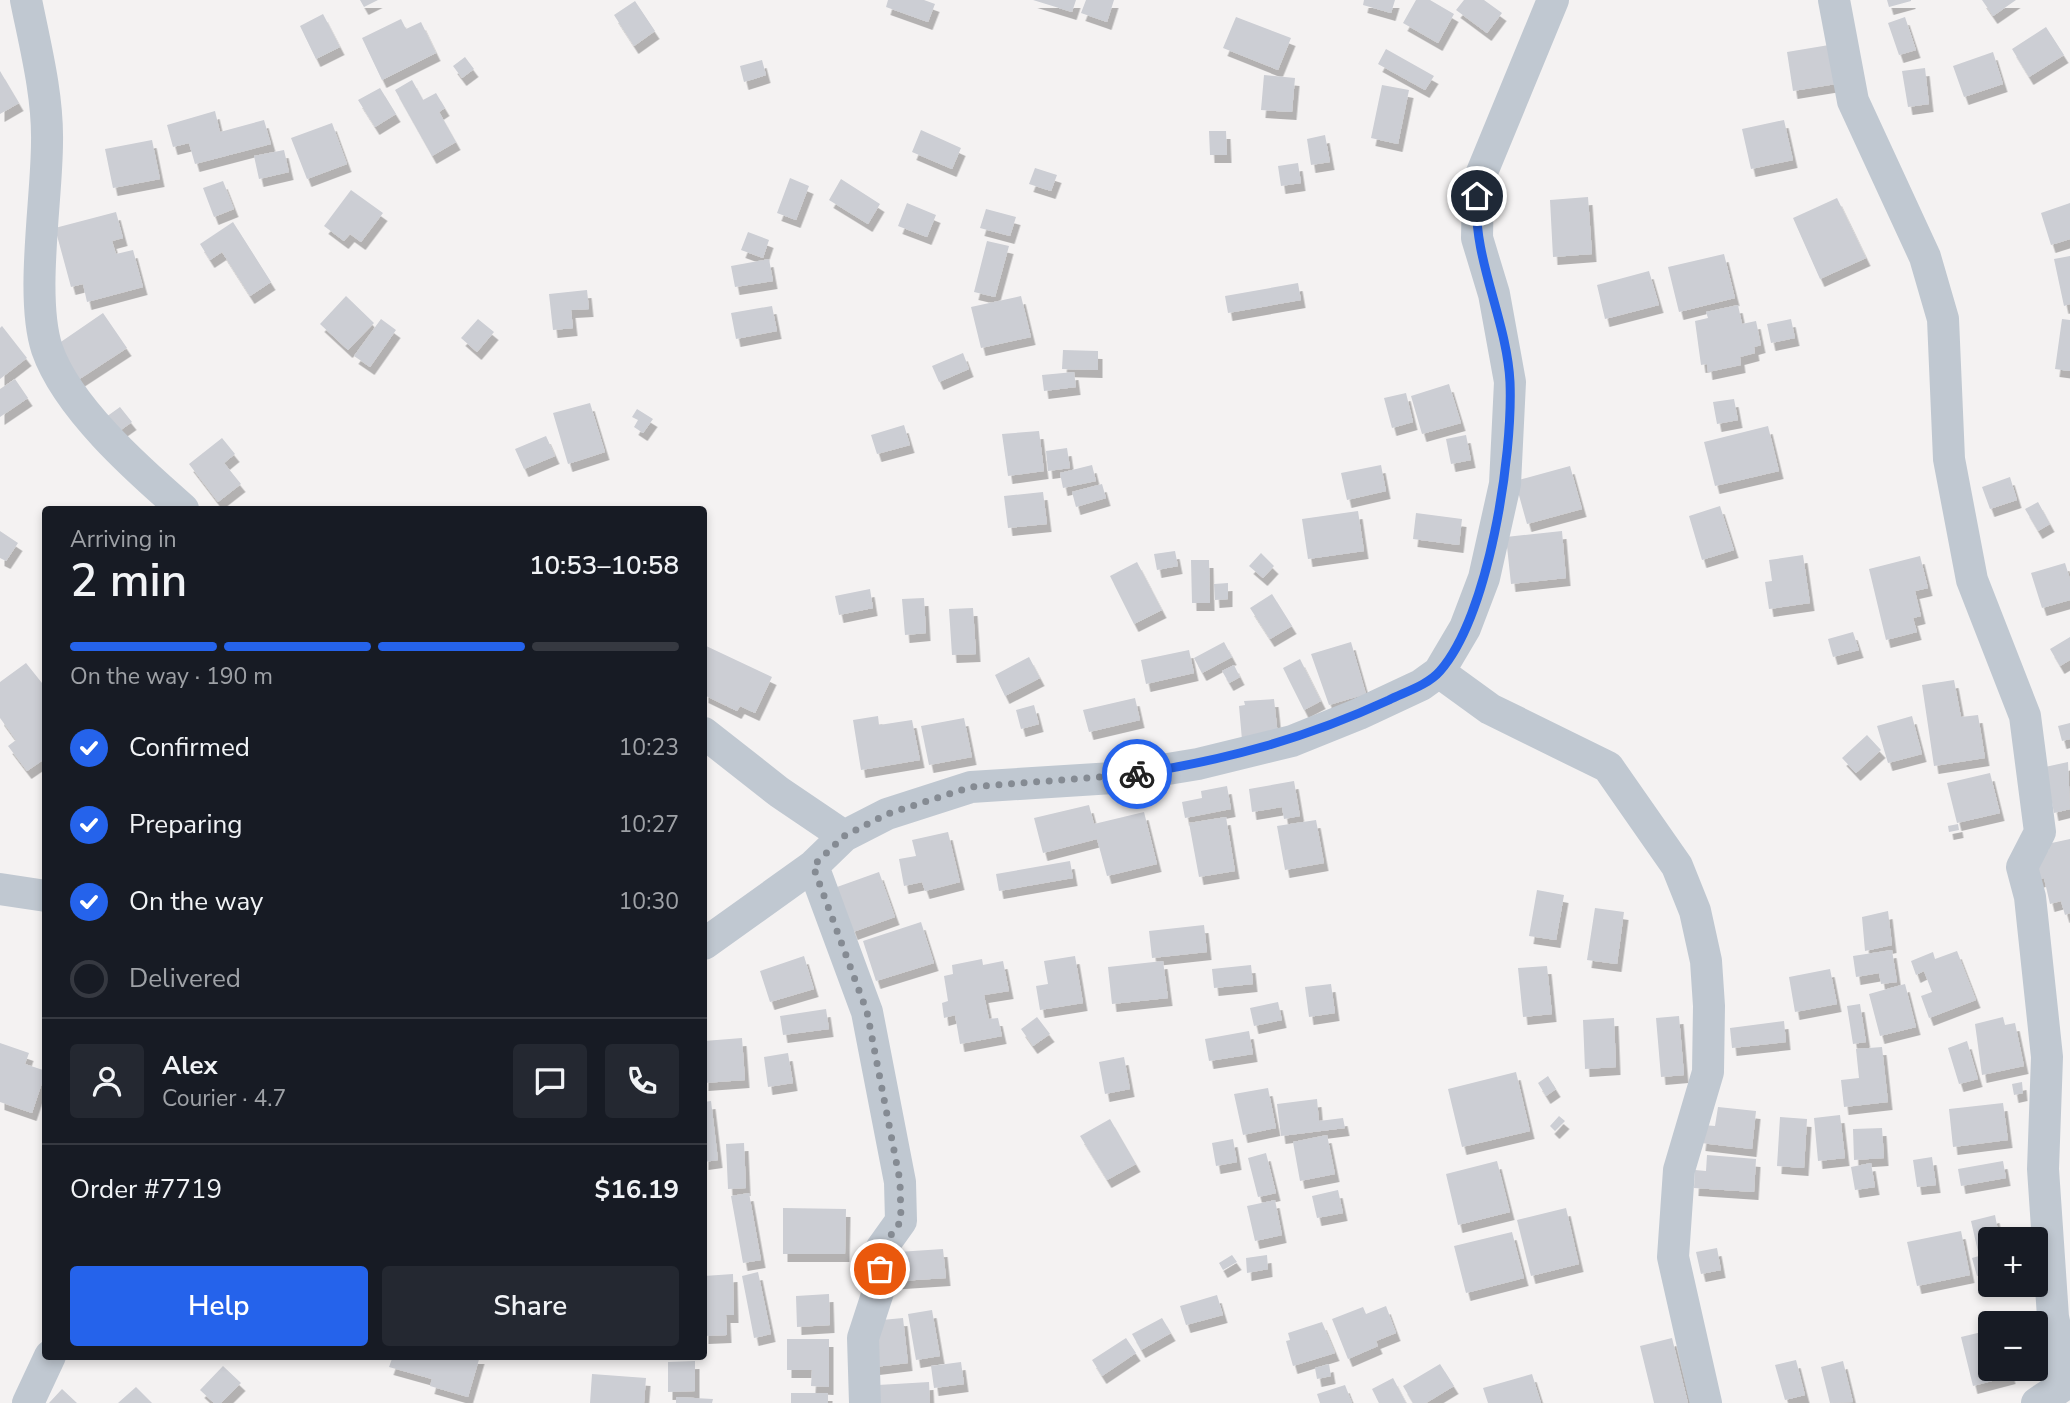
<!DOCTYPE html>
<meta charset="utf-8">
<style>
:root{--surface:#171b24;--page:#242831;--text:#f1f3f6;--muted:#9ea1a6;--line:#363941;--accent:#2563eb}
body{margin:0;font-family:"Nunito Sans",sans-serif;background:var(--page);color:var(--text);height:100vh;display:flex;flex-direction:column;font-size:26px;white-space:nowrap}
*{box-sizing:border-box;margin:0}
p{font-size:23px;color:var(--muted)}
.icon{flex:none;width:38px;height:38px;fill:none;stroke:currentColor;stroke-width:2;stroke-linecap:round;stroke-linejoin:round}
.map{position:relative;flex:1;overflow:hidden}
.sheet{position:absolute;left:42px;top:506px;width:665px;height:854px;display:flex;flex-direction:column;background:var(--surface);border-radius:7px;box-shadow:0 4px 10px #0003}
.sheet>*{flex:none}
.buttons{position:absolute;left:1978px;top:1227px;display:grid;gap:14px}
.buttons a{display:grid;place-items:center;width:70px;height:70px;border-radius:7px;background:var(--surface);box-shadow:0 4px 10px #0003;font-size:35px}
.pin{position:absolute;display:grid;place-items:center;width:60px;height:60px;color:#fff;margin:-30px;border:4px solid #fff;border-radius:50%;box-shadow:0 2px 7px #0007}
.courier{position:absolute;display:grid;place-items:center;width:70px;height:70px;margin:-35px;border:5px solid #2563eb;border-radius:50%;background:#fff;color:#222;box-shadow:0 2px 9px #0007}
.overview em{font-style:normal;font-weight:600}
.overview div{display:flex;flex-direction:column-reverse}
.overview{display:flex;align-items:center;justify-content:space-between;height:119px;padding:0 28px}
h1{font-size:46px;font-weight:600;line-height:52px}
.bar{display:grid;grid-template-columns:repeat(4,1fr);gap:10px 7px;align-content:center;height:84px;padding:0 28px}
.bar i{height:9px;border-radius:5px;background:var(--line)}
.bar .current{background:var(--accent)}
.bar p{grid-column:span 4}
.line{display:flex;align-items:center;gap:18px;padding:0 28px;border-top:2px solid var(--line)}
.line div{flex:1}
.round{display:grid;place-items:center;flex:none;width:74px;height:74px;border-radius:7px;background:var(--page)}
ol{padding:0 28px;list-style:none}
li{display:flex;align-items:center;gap:21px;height:77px}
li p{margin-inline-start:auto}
li .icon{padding:7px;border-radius:50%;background:var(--accent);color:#fff;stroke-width:4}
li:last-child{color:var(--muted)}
li i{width:38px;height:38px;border:4px solid var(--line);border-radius:50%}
.action{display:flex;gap:14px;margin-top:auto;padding:14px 28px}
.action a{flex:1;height:80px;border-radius:7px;background:var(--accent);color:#fff;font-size:28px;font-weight:600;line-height:80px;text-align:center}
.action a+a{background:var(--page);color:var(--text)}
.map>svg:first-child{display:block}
</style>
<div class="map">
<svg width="2070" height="1403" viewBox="0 0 2070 1403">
<defs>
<filter id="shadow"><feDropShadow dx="4.5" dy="8" stdDeviation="0" flood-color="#0004"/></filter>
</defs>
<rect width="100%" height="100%" fill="#f4f2f2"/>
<path fill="#ccced4" filter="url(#shadow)" d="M360 0H378L364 7Z
M888 0H924L935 4 928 22 886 7Z
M1033 0H1076L1072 12Z
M1086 0H1114L1107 22 1081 13Z
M1364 0H1395L1391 13 1363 5Z
M1416 0H1430L1454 14 1438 43 1403 23Z
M1464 0H1484L1502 13 1487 33 1456 10Z
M1887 0H1911V1L1889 7Z
M1982 0H2016L1993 16Z
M635 1 655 31 634 46 614 15Z
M323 14 340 47 316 59 300 26Z
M1236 17 1291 38 1278 70 1223 48Z
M1905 17 1916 50 1899 55 1888 23Z
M401 19 406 29 421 22 436 53 382 80 362 38Z
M2046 27 2064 55 2029 77 2012 49Z
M1829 45 1836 84 1793 91 1787 52Z
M1386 49 1434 76 1425 90 1378 64Z
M1993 52 2003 84 1964 97 1953 66Z
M465 57 474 69 462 78 453 66Z
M762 60 766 75 744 82 740 66Z
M1925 68 1929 104 1908 107 1902 71Z
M0 71 19 103 0 114Z
M1264 75 1295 78 1292 112 1261 110Z
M412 80 423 100 436 93 445 108 439 112 456 142 432 156 395 90Z
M1382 85 1409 90 1398 144 1371 138Z
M380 88 396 114 375 127 358 100Z
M215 111 220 132 264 120 271 144 195 164 189 143 173 147 167 125Z
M1784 120 1793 160 1751 169 1742 129Z
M332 123 347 164 307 179 291 138Z
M921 130 961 148 952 169 912 152Z
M1209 131H1226L1227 155H1210Z
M1325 135 1330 162 1311 165 1307 139Z
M152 140 160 179 113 188 105 149Z
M284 150 289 172 259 179 254 156Z
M1298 163 1301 183 1281 186 1278 166Z
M1035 168 1057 175 1051 191 1029 184Z
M790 178 809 186 796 220 777 213Z
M841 179 880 204 868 224 829 200Z
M223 181 234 209 214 217 203 188Z
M351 190 383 213 361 242 350 234 344 241 324 226Z
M1588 197 1592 254 1553 257 1550 200Z
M1837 198 1866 258 1820 279 1793 218Z
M907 203 936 215 927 237 898 226Z
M2070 203V239L2051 245 2041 213Z
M986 209 1016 217 1010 236 980 228Z
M116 212 123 238 112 241 116 254 133 250 143 287 87 302 83 284 71 287 55 228Z
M233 222 271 282 250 296 222 252 210 260 200 244Z
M748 232 769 240 763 258 741 250Z
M987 241 1009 246 995 297 974 292Z
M1724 254 1735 298 1679 312 1668 267Z
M2070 256V304L2064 306 2054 259Z
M769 259 773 281 735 287 731 266Z
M1649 271 1659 305 1605 319 1597 285Z
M1298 283 1301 300 1228 313 1225 296Z
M587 290 589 309 571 310 573 328 553 330 549 294Z
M346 296 374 323 348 350 320 324Z
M1021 296 1031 337 981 348 971 307Z
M1738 305 1742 324 1756 321 1761 345 1754 347 1755 353 1740 357 1741 365 1708 372 1707 364 1701 365 1695 321 1708 318 1706 312Z
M772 306 777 331 736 339 731 313Z
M103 313 127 348 75 382 52 348Z
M381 319 396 330 370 367 354 356Z
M478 319 494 332 477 352 461 338Z
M1791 319 1795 338 1771 343 1767 324Z
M2062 319 2070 320V371L2055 369Z
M2 326 27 358 0 379V328Z
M1063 350 1098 351V370L1062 369Z
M963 353 969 369 939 382 932 366Z
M1074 372 1076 387 1044 391 1042 375Z
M15 379 28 398 0 417V389Z
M1449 384 1461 423 1422 434 1411 396Z
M1406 393 1413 422 1392 428 1384 398Z
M1734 399 1738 420 1717 424 1713 402Z
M590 403 605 452 568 464 553 413Z
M120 407 132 422 118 432 106 417Z
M637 409 653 419 643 433 634 427 638 420 632 417Z
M904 425 910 445 877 454 871 435Z
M1768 426 1779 471 1715 486 1704 442Z
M1039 431 1044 471 1008 476 1002 434Z
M1466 435 1471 460 1451 464 1446 439Z
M546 436 555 456 524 469 515 449Z
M222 438 235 454 224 463 241 484 218 502 189 464Z
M1067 448 1070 468 1048 471 1046 451Z
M1092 465 1096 481 1063 488 1060 473Z
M1381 465 1386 491 1347 500 1341 473Z
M1570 466 1582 509 1527 524 1515 481Z
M2010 477 2017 500 1990 509 1982 487Z
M1102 484 1106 498 1076 507 1072 492Z
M1043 492 1047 524 1008 528 1004 496Z
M2038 502 2050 524 2038 531 2025 509Z
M1720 506 1734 550 1702 560 1689 516Z
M1358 511 1364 551 1308 559 1302 519Z
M1416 513 1462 519 1459 545 1413 539Z
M0 531 18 543 6 561 0 558Z
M1562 531 1566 578 1511 584 1506 537Z
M1175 551 1178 566 1157 570 1154 554Z
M1261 553 1274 566 1263 578 1249 566Z
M1803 555 1810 603 1769 609 1765 582 1772 581 1769 560Z
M1920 556 1928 588 1915 591 1921 616 1913 618 1917 632 1886 640 1869 569Z
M1191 560H1209L1210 603H1192Z
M1137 562 1162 610 1134 624 1110 576Z
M2065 563 2070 579V600L2042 608 2031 573Z
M1228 583V599L1215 600 1214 584Z
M870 589 873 608 839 615 835 596Z
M1272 594 1292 626 1270 639 1250 608Z
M924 598 926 633 905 635 902 599Z
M973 608 976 654 952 655 949 609Z
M1853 632 1859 650 1833 657 1828 639Z
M2070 637V660L2060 666 2050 649Z
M1224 642 1232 657 1202 673 1194 658Z
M1351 642 1366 694 1329 705 1311 654Z
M704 645 772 677 755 713 740 706 737 711 704 695Z
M1189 650 1194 673 1146 684 1141 660Z
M1029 657 1040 678 1005 696 995 675Z
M1300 659 1321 701 1304 710 1283 668Z
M26 663 46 688V758L27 771 8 746 16 740 0 718V682Z
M1234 665 1240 677 1229 683 1222 671Z
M1954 680 1961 717 1978 715 1985 758 1934 766 1922 685Z
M1135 698 1140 720 1089 732 1083 710Z
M1274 699 1278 736 1242 740 1239 706 1245 705 1244 701Z
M1034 705 1039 724 1021 729 1016 710Z
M878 716 879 725 912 720 920 760 861 770 853 720Z
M1912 716 1922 754 1888 763 1877 726Z
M964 718 972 757 929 765 921 726Z
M2070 723V739L2062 741 2058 726Z
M1867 735 1881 750 1856 773 1842 758Z
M2068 762 2070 809 2054 813 2045 767Z
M1990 773 2000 813 1957 823 1947 783Z
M1294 781 1300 816 1284 819 1282 807 1252 812 1249 789Z
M1227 786 1231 809 1185 818 1182 802 1202 798 1201 791Z
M1089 805 1094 824 1144 812 1157 864 1107 876 1097 839 1043 853 1034 818Z
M1226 817 1235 871 1199 877 1189 823Z
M1316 820 1324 863 1285 870 1277 826Z
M1958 824 1959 830 1949 832 1948 826Z
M948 832 960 882 925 891 922 882 904 886 899 859 916 856 912 840Z
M2070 839V913L2065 915 2061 901 2050 904 2044 878 2035 881 2029 856 2049 850 2047 844Z
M1070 861 1073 878 999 891 996 874Z
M879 872 895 917 853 932 837 887Z
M1537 890 1564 895 1556 940 1529 936Z
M1595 908 1624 912 1617 964 1587 960Z
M1888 911 1892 945 1865 951 1862 917Z
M921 922 934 963 876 981 863 941Z
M1204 925 1207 952 1152 958 1149 931Z
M1892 950 1897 982 1881 984 1879 973 1856 977 1853 956Z
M1957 951 1976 1000 1929 1018 1921 996 1932 992 1924 971 1916 975 1911 961 1933 952 1935 959Z
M804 956 814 989 770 1002 760 971Z
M1075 956 1083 1003 1040 1010 1036 986 1048 984 1044 961Z
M982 959 983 965 1003 961 1009 991 984 995 989 1019 998 1018 1002 1036 960 1044 955 1015 944 1018 942 1003 948 1001 944 976 953 974 952 965Z
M1163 961 1168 998 1112 1004 1108 967Z
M1251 965 1253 984 1214 988 1212 969Z
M1547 966 1552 1014 1523 1017 1518 968Z
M1830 969 1837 1004 1795 1012 1789 977Z
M1331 984 1335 1013 1309 1017 1305 987Z
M1905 984 1916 1027 1880 1036 1869 994Z
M1278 1002 1282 1020 1254 1026 1250 1008Z
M1860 1004 1866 1042 1853 1044 1847 1006Z
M826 1009 829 1029 783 1035 780 1016Z
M1679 1016 1684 1075 1661 1077 1656 1018Z
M1037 1017 1050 1034 1033 1046 1021 1029Z
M2003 1017 2005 1025 2015 1023 2024 1066 1982 1075 1975 1024Z
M1614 1018 1616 1067 1585 1069 1583 1020Z
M1784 1021 1786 1042 1732 1048 1730 1028Z
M1249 1031 1253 1054 1209 1061 1205 1039Z
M742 1038 745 1080 704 1083V1041Z
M1967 1041 1978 1079 1959 1084 1948 1048Z
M0 1043 29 1053 25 1064 46 1071 32 1113 0 1102Z
M1882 1047 1888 1102 1844 1107 1841 1080 1859 1078 1856 1049Z
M788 1053 793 1083 768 1087 764 1057Z
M1124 1057 1130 1089 1105 1094 1099 1062Z
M1516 1072 1530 1131 1462 1147 1448 1089Z
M1548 1076 1556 1089 1546 1096 1538 1083Z
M2022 1082 2023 1093 2014 1095 2012 1084Z
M1268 1088 1276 1128 1243 1135 1234 1094Z
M1317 1099 1319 1121 1343 1118 1345 1128 1281 1136 1277 1104Z
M711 1101 718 1160 704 1162V1102Z
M2003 1103 2008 1140 1953 1147 1949 1109Z
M1718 1107 1756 1111 1752 1149 1701 1143 1703 1125 1715 1126Z
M1840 1115 1845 1158 1818 1161 1814 1118Z
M1559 1116 1565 1121 1555 1131 1550 1126Z
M1780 1117 1807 1119 1804 1168 1777 1166Z
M1110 1119 1136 1164 1107 1180 1080 1136Z
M1882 1128 1884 1158 1854 1160 1853 1129Z
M1327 1135 1335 1174 1300 1181 1293 1142Z
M1233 1139 1237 1162 1216 1166 1212 1143Z
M744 1143 746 1188 728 1189 726 1144Z
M1266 1153 1276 1193 1258 1197 1248 1158Z
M1707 1155 1756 1159 1754 1192 1694 1188 1695 1170 1706 1171Z
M1932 1157 1936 1185 1917 1187 1913 1160Z
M1497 1161 1510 1212 1458 1225 1446 1174Z
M2003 1161 2006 1178 1961 1186 1958 1169Z
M1871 1163 1875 1187 1855 1190 1851 1167Z
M1338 1190 1343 1213 1317 1218 1312 1196Z
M749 1193 761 1260 743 1263 731 1196Z
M1275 1200 1282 1235 1255 1241 1247 1206Z
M783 1208 846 1209 845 1254H783Z
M1566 1208 1579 1264 1531 1276 1517 1220Z
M1995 1215 1999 1236 2014 1233 2016 1239H1990V1273L1977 1276 1972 1258 1979 1256 1971 1221Z
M1961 1231 1970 1275 1917 1286 1907 1242Z
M1512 1232 1524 1278 1466 1293 1454 1246Z
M1717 1248 1721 1270 1701 1274 1696 1252Z
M943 1249 946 1278 885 1282 883 1253Z
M1232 1255 1237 1262 1223 1270 1219 1263Z
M1267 1255 1268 1269 1247 1273 1246 1258Z
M758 1272 771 1334 754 1338 742 1276Z
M733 1274 734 1315H726L727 1335 704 1336V1276Z
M829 1294 830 1325 797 1327 796 1296Z
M1217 1295 1223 1315 1186 1325 1180 1306Z
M1386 1306 1396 1333 1376 1341 1378 1346 1348 1359 1332 1319 1363 1307 1366 1314Z
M932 1310 940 1356 916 1360 908 1314Z
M903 1318 908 1363 875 1367 871 1321Z
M1162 1318 1171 1333 1141 1350 1132 1334Z
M1322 1322 1335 1353 1293 1366 1286 1341 1290 1340 1288 1333Z
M1990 1330V1368H2009L2011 1376 1973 1386 1961 1337Z
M1126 1338 1136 1353 1102 1376 1092 1360Z
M1672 1338 1688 1403H1654L1640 1346Z
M787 1339H829V1387L811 1386 812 1370H787Z
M393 1356H480L468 1397 430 1386 432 1379 389 1367Z
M1796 1360 1805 1395 1785 1400 1775 1365Z
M695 1361V1391L668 1392V1362Z
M1843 1361 1853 1402 1830 1403 1821 1367Z
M961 1362 964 1384 934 1388 931 1366Z
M1329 1364 1331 1376 1317 1379 1315 1368Z
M1440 1364 1454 1386 1426 1403H1413L1403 1386Z
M223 1366 241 1383 221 1403H214L200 1390Z
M592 1374 646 1378 644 1403H590Z
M1532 1374 1541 1403H1488L1483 1388Z
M1393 1378 1406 1403H1379L1372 1389Z
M929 1382 930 1403H879L878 1385Z
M1345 1385 1352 1403H1320L1317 1394Z
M136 1387 152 1403H118Z
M62 1389 77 1403H49Z
M791 1393H828V1403H791Z
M676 1397 713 1399 712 1403H676Z"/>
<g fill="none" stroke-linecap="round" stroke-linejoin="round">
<path stroke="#c0c8d1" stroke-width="32" d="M26 0C35 45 48 95 47 142 47 199 30 297 47 349 67 407 137 469 183 509
M1834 0 1853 101 1925 257 1943 319 1949 459 1972 580 2025 716 2040 832 2022 867 2030 897 2047 1057 2043 1169 2053 1317 2063 1364 2061 1387 2037 1403
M1439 672 1490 709 1608 767 1677 866 1695 911 1706 961 1709 1006 1708 1072 1679 1170 1673 1257 1706 1403
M704 733 779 792 844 836
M813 866 867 1012 900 1182 901 1221 881 1249 879 1289 863 1338 865 1403
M0 889 46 896
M704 944 813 866 844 836 887 814 971 787 1113 778 1198 764 1292 741 1359 714 1421 685 1439 672 1465 628 1484 578 1505 484 1510 382 1494 294 1477 238 1478 182 1553 0
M28 1403 50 1356"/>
</g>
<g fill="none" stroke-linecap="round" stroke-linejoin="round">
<path stroke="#858b93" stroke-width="7" stroke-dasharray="0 12.6" d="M880 1269 881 1249 901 1221 900 1181 867 1012 813 866 844 836 887 814 971 787 1137 774"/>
<path stroke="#2563eb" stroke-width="9" d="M1137 774C1229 759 1304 739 1389 700 1405 692 1428 685 1440 671 1489 615 1513 456 1510 382 1507 320 1472 257 1477 196"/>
</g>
</svg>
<div class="buttons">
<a>+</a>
<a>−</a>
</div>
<div class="pin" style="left:880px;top:1269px;background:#ea580c"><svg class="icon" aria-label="bag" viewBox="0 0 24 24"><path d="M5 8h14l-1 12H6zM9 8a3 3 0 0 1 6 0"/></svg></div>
<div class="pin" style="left:1477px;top:196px;background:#1f2937"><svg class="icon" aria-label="home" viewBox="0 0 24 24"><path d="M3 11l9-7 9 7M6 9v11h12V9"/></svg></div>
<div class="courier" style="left:1137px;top:774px"><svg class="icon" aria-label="bike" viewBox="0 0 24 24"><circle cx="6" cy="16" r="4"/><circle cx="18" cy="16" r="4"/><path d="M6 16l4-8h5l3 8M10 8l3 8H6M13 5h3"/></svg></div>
<section class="sheet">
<div class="overview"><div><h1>2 min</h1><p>Arriving in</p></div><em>10:53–10:58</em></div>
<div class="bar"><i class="current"></i><i class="current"></i><i class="current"></i><i></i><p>On the way · 190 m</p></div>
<ol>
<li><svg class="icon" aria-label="check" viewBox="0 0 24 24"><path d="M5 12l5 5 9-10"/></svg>Confirmed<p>10:23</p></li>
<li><svg class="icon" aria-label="check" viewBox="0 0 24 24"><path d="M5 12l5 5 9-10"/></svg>Preparing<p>10:27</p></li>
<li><svg class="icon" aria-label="check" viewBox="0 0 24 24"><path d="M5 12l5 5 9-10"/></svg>On the way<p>10:30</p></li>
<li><i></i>Delivered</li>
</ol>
<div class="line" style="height:126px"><a class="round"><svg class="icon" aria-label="person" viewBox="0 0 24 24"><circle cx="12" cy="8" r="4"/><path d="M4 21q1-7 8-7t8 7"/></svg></a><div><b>Alex</b><p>Courier · 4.7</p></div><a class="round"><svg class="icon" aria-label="chat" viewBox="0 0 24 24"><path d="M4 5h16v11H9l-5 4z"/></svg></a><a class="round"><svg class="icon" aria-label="phone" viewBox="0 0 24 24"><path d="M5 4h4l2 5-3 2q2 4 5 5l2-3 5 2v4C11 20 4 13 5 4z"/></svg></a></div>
<div class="line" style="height:91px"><div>Order #7719</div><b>$16.19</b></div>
<div class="action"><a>Help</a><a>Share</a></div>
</section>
</div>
